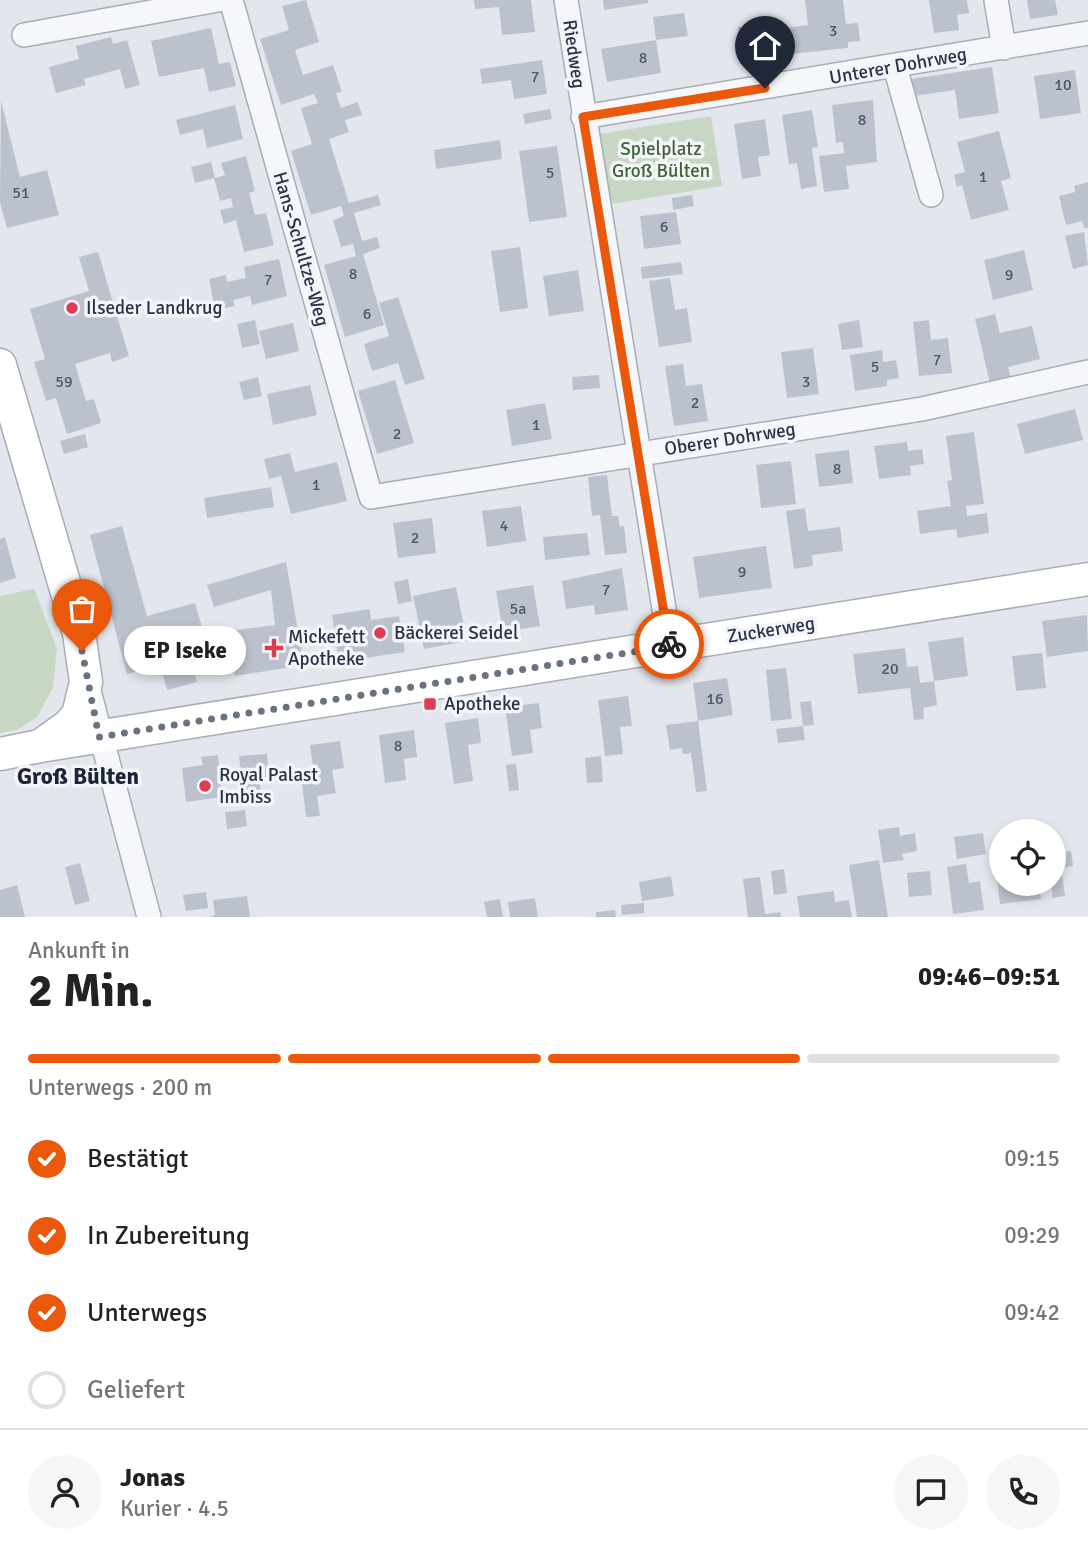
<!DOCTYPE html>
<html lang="de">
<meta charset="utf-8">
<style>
:root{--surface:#fff;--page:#f6f6f6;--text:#222;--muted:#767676;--line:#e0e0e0;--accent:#ea580c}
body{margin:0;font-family:Signika,sans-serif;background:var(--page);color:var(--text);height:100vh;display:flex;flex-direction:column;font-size:26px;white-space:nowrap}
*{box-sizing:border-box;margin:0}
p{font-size:23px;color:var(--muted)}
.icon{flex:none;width:38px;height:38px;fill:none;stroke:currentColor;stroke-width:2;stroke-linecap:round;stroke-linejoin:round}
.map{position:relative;height:917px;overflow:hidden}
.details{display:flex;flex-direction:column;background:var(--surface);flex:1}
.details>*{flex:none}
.fabs{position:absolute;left:989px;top:819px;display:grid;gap:14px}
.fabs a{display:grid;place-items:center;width:77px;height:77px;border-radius:50%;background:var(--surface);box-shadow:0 4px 10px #0003;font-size:35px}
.pin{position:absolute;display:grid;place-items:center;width:60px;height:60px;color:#fff;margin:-72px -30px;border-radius:50% 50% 50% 0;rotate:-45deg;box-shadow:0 0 7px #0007}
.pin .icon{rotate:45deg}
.courier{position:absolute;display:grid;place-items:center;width:70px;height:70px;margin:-35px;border:5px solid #ea580c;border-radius:50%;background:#fff;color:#222;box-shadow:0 2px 9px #0007}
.bubble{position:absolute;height:49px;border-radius:24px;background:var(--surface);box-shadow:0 4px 10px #0003;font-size:23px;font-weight:800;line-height:49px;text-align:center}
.overview em{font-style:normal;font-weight:800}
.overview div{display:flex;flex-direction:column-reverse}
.overview{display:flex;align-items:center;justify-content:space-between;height:119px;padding:0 28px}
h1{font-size:46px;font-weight:800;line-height:52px}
.bar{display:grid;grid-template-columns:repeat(4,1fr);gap:10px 7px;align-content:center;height:84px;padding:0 28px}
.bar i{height:9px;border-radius:5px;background:var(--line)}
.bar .active{background:var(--accent)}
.bar p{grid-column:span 4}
.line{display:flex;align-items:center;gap:18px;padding:0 28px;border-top:2px solid var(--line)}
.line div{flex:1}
.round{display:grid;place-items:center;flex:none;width:74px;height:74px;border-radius:37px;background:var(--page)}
ol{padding:0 28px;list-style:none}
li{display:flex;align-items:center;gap:21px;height:77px}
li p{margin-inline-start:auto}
li .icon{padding:7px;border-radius:50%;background:var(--accent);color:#fff;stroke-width:4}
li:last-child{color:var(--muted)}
li i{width:38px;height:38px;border:4px solid var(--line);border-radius:50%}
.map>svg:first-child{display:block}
</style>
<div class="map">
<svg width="1088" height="917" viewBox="0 0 1088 917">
<rect width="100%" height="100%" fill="#e3e6ec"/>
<path fill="#c8d7c3" d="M711 116 722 186 611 204 600 134Z
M34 589 57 648 53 688 37 717 17 730 0 733V596Z"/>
<path fill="#bcc2cd" d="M306 0 319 42 295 50 303 75 333 65 342 92 336 93 341 108 358 102 362 115 345 120 349 132 329 139 349 203 378 195 381 205 354 213 362 241 377 237 380 248 363 254 384 325 345 337 324 265 356 256 353 244 341 247 333 220 344 216 341 206 311 215 291 151 312 144 301 108 318 103 314 94 281 105 260 39 289 30 282 6Z
M474 0H531L535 32 502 35 499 7 475 9Z
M603 0H648V3L604 10Z
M805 0H843L846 24 858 23 860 41 848 42V48L742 59 738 27 777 23 778 29 808 25Z
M929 0H967L969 13 957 15 959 30 934 33Z
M1027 0H1055L1058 15 1030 19Z
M684 13 688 36 656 40 661 73 607 82 601 49 656 40 653 17Z
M211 28 219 64 230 62 236 86 209 92 204 68 159 77 151 41Z
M111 37 113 44 127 40 140 85 125 89 120 69 84 79 86 85 56 93 49 67 79 59 76 46Z
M542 60 547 94 514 99 511 80 482 84 480 69Z
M992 67 999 113 959 119 955 90 914 96 911 79Z
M1075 70 1081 113 1040 119 1034 76Z
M873 100 877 162 846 166 849 189 824 192 819 156 844 153 843 142 836 143 832 105Z
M1 101 20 177 47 170 59 215 7 228 0 203Z
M235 105 243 139 207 148 203 129 180 135 176 120Z
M550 109 552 119 525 124 523 114Z
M812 110 818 147 812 148 817 186 801 189 797 163 789 164 782 115Z
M765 119 770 155 758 157 761 176 742 179 734 124Z
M999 131 1011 178 1001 181 1009 210 971 220 962 185 957 187 954 175 965 172 957 142Z
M500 140 502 159 436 169 434 150Z
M557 146 567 217 529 222 519 151Z
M246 156 255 191 249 193 255 215 266 213 274 245 244 252 236 220 224 224 220 210 233 207 231 198 220 201 214 178 195 183 191 167 211 162 215 178 225 175 221 163Z
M1088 182V228H1084L1082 221 1066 225 1059 196 1075 192 1074 186Z
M692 195 694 206 673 210 672 198Z
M676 212 681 244 644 249 640 216Z
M1084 232 1088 265 1073 269 1065 236Z
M520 247 528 308 500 312 491 251Z
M1024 250 1033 290 993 300 984 260Z
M98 252 129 356 112 362 110 353 75 364 86 401 94 399 101 423 67 434 56 398 46 401 34 362 45 359 30 309 89 291 79 257Z
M279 259 287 296 252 305 250 296 233 300 235 306 215 310 209 279 226 275 227 282 246 278 244 267Z
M681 262 683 274 642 279 641 267Z
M578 270 584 311 549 316 543 276Z
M670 278 675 310 687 308 692 342 659 347 649 281Z
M398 297 425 379 405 385 398 363 372 371 364 344 389 336 379 303Z
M995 314 1000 333 1032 326 1040 359 1008 367 1011 378 990 383 975 319Z
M255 320 260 344 242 348 237 324Z
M859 320 863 347 842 350 838 324Z
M929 320 931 340 948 338 952 373 919 376 913 322Z
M293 323 299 351 266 359 259 331Z
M813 348 819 394 787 398 781 352Z
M882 350 883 362 896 360 899 378 887 380V386L855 391 850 355Z
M683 364 686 386 702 384 708 421 674 426 665 366Z
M599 375 600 388 573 390 572 377Z
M258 377 262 396 244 400 239 382Z
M395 380 414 443 377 454 358 391Z
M310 385 317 415 273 425 267 394Z
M545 403 552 439 512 446 506 410Z
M1075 409 1083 440 1025 454 1017 424Z
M974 432 984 504 966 506 967 516 987 513 989 533 958 538 956 529 920 534 917 511 951 506 947 481 952 480 946 436Z
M85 434 88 447 64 454 60 441Z
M907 442 908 451 922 449 924 464 910 466 911 475 879 479 874 446Z
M849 450 853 483 819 487 815 454Z
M290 453 295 472 337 462 347 501 291 514 281 476 269 479 264 459Z
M791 461 796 504 761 508 756 465Z
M607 475 612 516H618L620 527 624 526 627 553 605 555 600 515 592 516 588 477Z
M271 487 274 507 207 518 204 498Z
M521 506 526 541 487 547 482 511Z
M805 508 808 531 840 527 843 551 812 555 813 566 794 569 786 511Z
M432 518 436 553 398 558 393 523Z
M122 526 147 616 195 603 209 652 190 657 197 682 167 690 160 665 127 674 90 535Z
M587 533 590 555 545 560 543 537Z
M5 537 16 578 0 583V539Z
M766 546 772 588 699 598 693 557Z
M286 562 304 665 235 676 229 631 275 625 271 590 214 607 207 585Z
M622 568 628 610 595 615 594 605 566 609 562 581Z
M408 579 412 601 398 604 394 582Z
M533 585 540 626 503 632 496 591Z
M456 587 467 641 424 649 413 596Z
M370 609 371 620 399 616 405 652 339 662 332 615Z
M1087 615 1088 651 1047 657 1042 621Z
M963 637 968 676 934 681 937 705 923 708 924 719 914 720 910 688 858 694 853 654 905 648 907 667 918 666 920 683 934 681 928 642Z
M1042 653 1046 688 1016 691 1012 656Z
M786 668 792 719 771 721 766 670Z
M727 678 733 715 698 721 693 683Z
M628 696 632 726 620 727 623 754 605 756 598 700Z
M811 701 814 725 803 726 805 740 778 743 776 729 803 726 800 702Z
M539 703 542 728 530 730 533 753 512 756 505 707Z
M478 718 481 743 468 745 473 781 454 784 445 723Z
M698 721 707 791 696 792 691 753 683 754 682 748 670 750 666 725Z
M414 730 417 757 404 759 406 780 385 783 379 735Z
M340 741 344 768 332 770 336 793 317 796 320 816 306 817 302 783 315 781 310 745Z
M267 754 269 777 259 778 262 798 244 800 239 756Z
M218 755 223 797 186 802 182 768 203 765 201 757Z
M601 756 603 782 587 783 585 758Z
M516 764 519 790 509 791 506 765Z
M245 810 247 826 227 829 225 812Z
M899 827 900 836 915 833 917 851 902 854 904 860 883 863 878 830Z
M983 833 986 854 957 859 954 837Z
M1057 841 1059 853 1071 851 1073 866 1061 868 1065 896 1052 898 1054 842Z
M1001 843V884H1039L1041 899 1000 904 993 844Z
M879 860 888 917H857L849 865Z
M80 863 90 901 75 905 65 867Z
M966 864 969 883 980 881 984 910 953 914 947 867Z
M784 869 787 893 774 895 771 871Z
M930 871 932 895 909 897 907 873Z
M671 876 674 896 642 901 639 882Z
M760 877 765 914 780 912 781 917H748L743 879Z
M17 885 25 917H0V890Z
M834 891 835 902 849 900 852 917H800L797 896Z
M206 892 208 908 186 911 183 895Z
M247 896 250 917H210L215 915 213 900Z
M535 898 538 917H510L508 902Z
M500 899 503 917H487L484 902Z
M644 903V913L622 915 621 905Z
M615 910 616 917H596V912Z"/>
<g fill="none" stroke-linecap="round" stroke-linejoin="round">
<g stroke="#a7adb7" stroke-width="26">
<path id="street" d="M231 0 371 497 922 409 1088 372
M566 0 670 646
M996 0 1004 48
M24 35 218 0
M895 67 931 195
M583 117 1088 33
M88 687 149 917"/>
</g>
<g stroke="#a7adb7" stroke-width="35">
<path id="secondary" d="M0 365 79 633 86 682 78 715 68 726 40 746 0 754
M40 746 1088 579"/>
</g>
<use href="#street" stroke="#f6f7fa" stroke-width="23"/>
<use href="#secondary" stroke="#fff" stroke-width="32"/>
</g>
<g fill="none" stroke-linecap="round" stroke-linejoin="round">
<path stroke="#697281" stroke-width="7" stroke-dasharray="0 12.6" d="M82 651 99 737 670 646 669 644"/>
<path stroke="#ea580c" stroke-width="9" d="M669 644 583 117 765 88"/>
</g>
<g fill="#dd3c53" stroke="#f3f5f9" stroke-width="2.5">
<circle cx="72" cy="308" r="7"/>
<circle cx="380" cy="633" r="7"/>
<path d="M270.5 637.5h7v7h7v7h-7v7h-7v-7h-7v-7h7z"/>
<rect x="423" y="697" width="14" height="14" rx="3.5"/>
<circle cx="205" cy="786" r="7"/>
</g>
<g text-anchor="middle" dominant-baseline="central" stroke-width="7" stroke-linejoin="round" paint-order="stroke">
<g font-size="16" fill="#4d5768">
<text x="833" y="31">3</text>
<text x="643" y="58">8</text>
<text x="535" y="77">7</text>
<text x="1063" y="85">10</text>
<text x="862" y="120">8</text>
<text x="550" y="173">5</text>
<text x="983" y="177">1</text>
<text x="21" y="193">51</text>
<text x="664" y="227">6</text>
<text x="353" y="274">8</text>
<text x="1009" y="275">9</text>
<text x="268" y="280">7</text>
<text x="367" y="314">6</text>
<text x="937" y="360">7</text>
<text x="875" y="367">5</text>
<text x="64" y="382">59</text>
<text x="806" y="382">3</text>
<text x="695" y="403">2</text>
<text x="536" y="425">1</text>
<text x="397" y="434">2</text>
<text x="837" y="469">8</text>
<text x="316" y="485">1</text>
<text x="504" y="526">4</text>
<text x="415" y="538">2</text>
<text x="742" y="572">9</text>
<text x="606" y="590">7</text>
<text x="518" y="609">5a</text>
<text x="890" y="669">20</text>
<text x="715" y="699">16</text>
<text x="398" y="746">8</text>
</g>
<g font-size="19" fill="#283347" stroke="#f3f5f9">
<text transform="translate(574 54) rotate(82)">Riedweg</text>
<text transform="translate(898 66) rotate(-10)">Unterer Dohrweg</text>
<text transform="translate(301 249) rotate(74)">Hans-Schultze-Weg</text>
<text transform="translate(730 439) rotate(-9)">Oberer Dohrweg</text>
<text transform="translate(771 630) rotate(-9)">Zuckerweg</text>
</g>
<g font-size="19" fill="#3d6434" stroke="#f3f5f9">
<text x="661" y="149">Spielplatz<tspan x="661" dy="22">Groß Bülten</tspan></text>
</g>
<g font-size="19" fill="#283347" stroke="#f3f5f9" text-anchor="start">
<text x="86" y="308">Ilseder Landkrug</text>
<text x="394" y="633">Bäckerei Seidel</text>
<text x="288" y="637">Mickefett<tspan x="288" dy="22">Apotheke</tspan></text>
<text x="444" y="704">Apotheke</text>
<text x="219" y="775">Royal Palast<tspan x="219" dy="22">Imbiss</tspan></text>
</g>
<g font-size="23" font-weight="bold" fill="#1b2438" stroke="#f3f5f9">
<text x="78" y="776">Groß Bülten</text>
</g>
</g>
</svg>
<div class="fabs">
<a><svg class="icon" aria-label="locate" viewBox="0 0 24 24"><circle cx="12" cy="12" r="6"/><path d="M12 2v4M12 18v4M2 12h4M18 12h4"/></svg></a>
</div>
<div class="pin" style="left:82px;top:651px;background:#ea580c"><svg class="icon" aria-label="bag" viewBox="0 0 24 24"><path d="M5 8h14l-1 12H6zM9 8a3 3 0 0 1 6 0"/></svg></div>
<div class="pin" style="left:765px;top:88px;background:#1f2937"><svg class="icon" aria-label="home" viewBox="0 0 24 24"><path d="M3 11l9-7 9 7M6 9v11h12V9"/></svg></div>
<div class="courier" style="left:669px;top:644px"><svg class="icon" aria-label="bike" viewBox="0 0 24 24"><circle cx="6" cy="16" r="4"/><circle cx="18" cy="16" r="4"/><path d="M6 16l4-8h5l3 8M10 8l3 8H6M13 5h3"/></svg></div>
<div class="bubble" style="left:124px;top:626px;width:122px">EP Iseke</div>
</div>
<section class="details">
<div class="overview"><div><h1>2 Min.</h1><p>Ankunft in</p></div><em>09:46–09:51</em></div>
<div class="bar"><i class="active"></i><i class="active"></i><i class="active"></i><i></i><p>Unterwegs · 200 m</p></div>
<ol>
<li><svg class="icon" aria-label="check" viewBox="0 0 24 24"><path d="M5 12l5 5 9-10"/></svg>Bestätigt<p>09:15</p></li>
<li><svg class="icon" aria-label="check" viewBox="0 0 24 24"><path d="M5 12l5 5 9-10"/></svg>In Zubereitung<p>09:29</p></li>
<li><svg class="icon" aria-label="check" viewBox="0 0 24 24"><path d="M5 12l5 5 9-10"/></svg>Unterwegs<p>09:42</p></li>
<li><i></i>Geliefert</li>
</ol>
<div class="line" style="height:126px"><a class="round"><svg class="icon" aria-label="person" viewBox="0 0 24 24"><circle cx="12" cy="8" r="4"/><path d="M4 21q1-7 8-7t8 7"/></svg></a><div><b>Jonas</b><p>Kurier · 4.5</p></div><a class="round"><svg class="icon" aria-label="chat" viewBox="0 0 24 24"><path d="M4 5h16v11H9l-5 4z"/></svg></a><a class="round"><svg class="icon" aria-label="phone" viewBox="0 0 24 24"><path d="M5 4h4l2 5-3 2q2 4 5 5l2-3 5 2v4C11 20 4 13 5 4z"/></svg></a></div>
</section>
